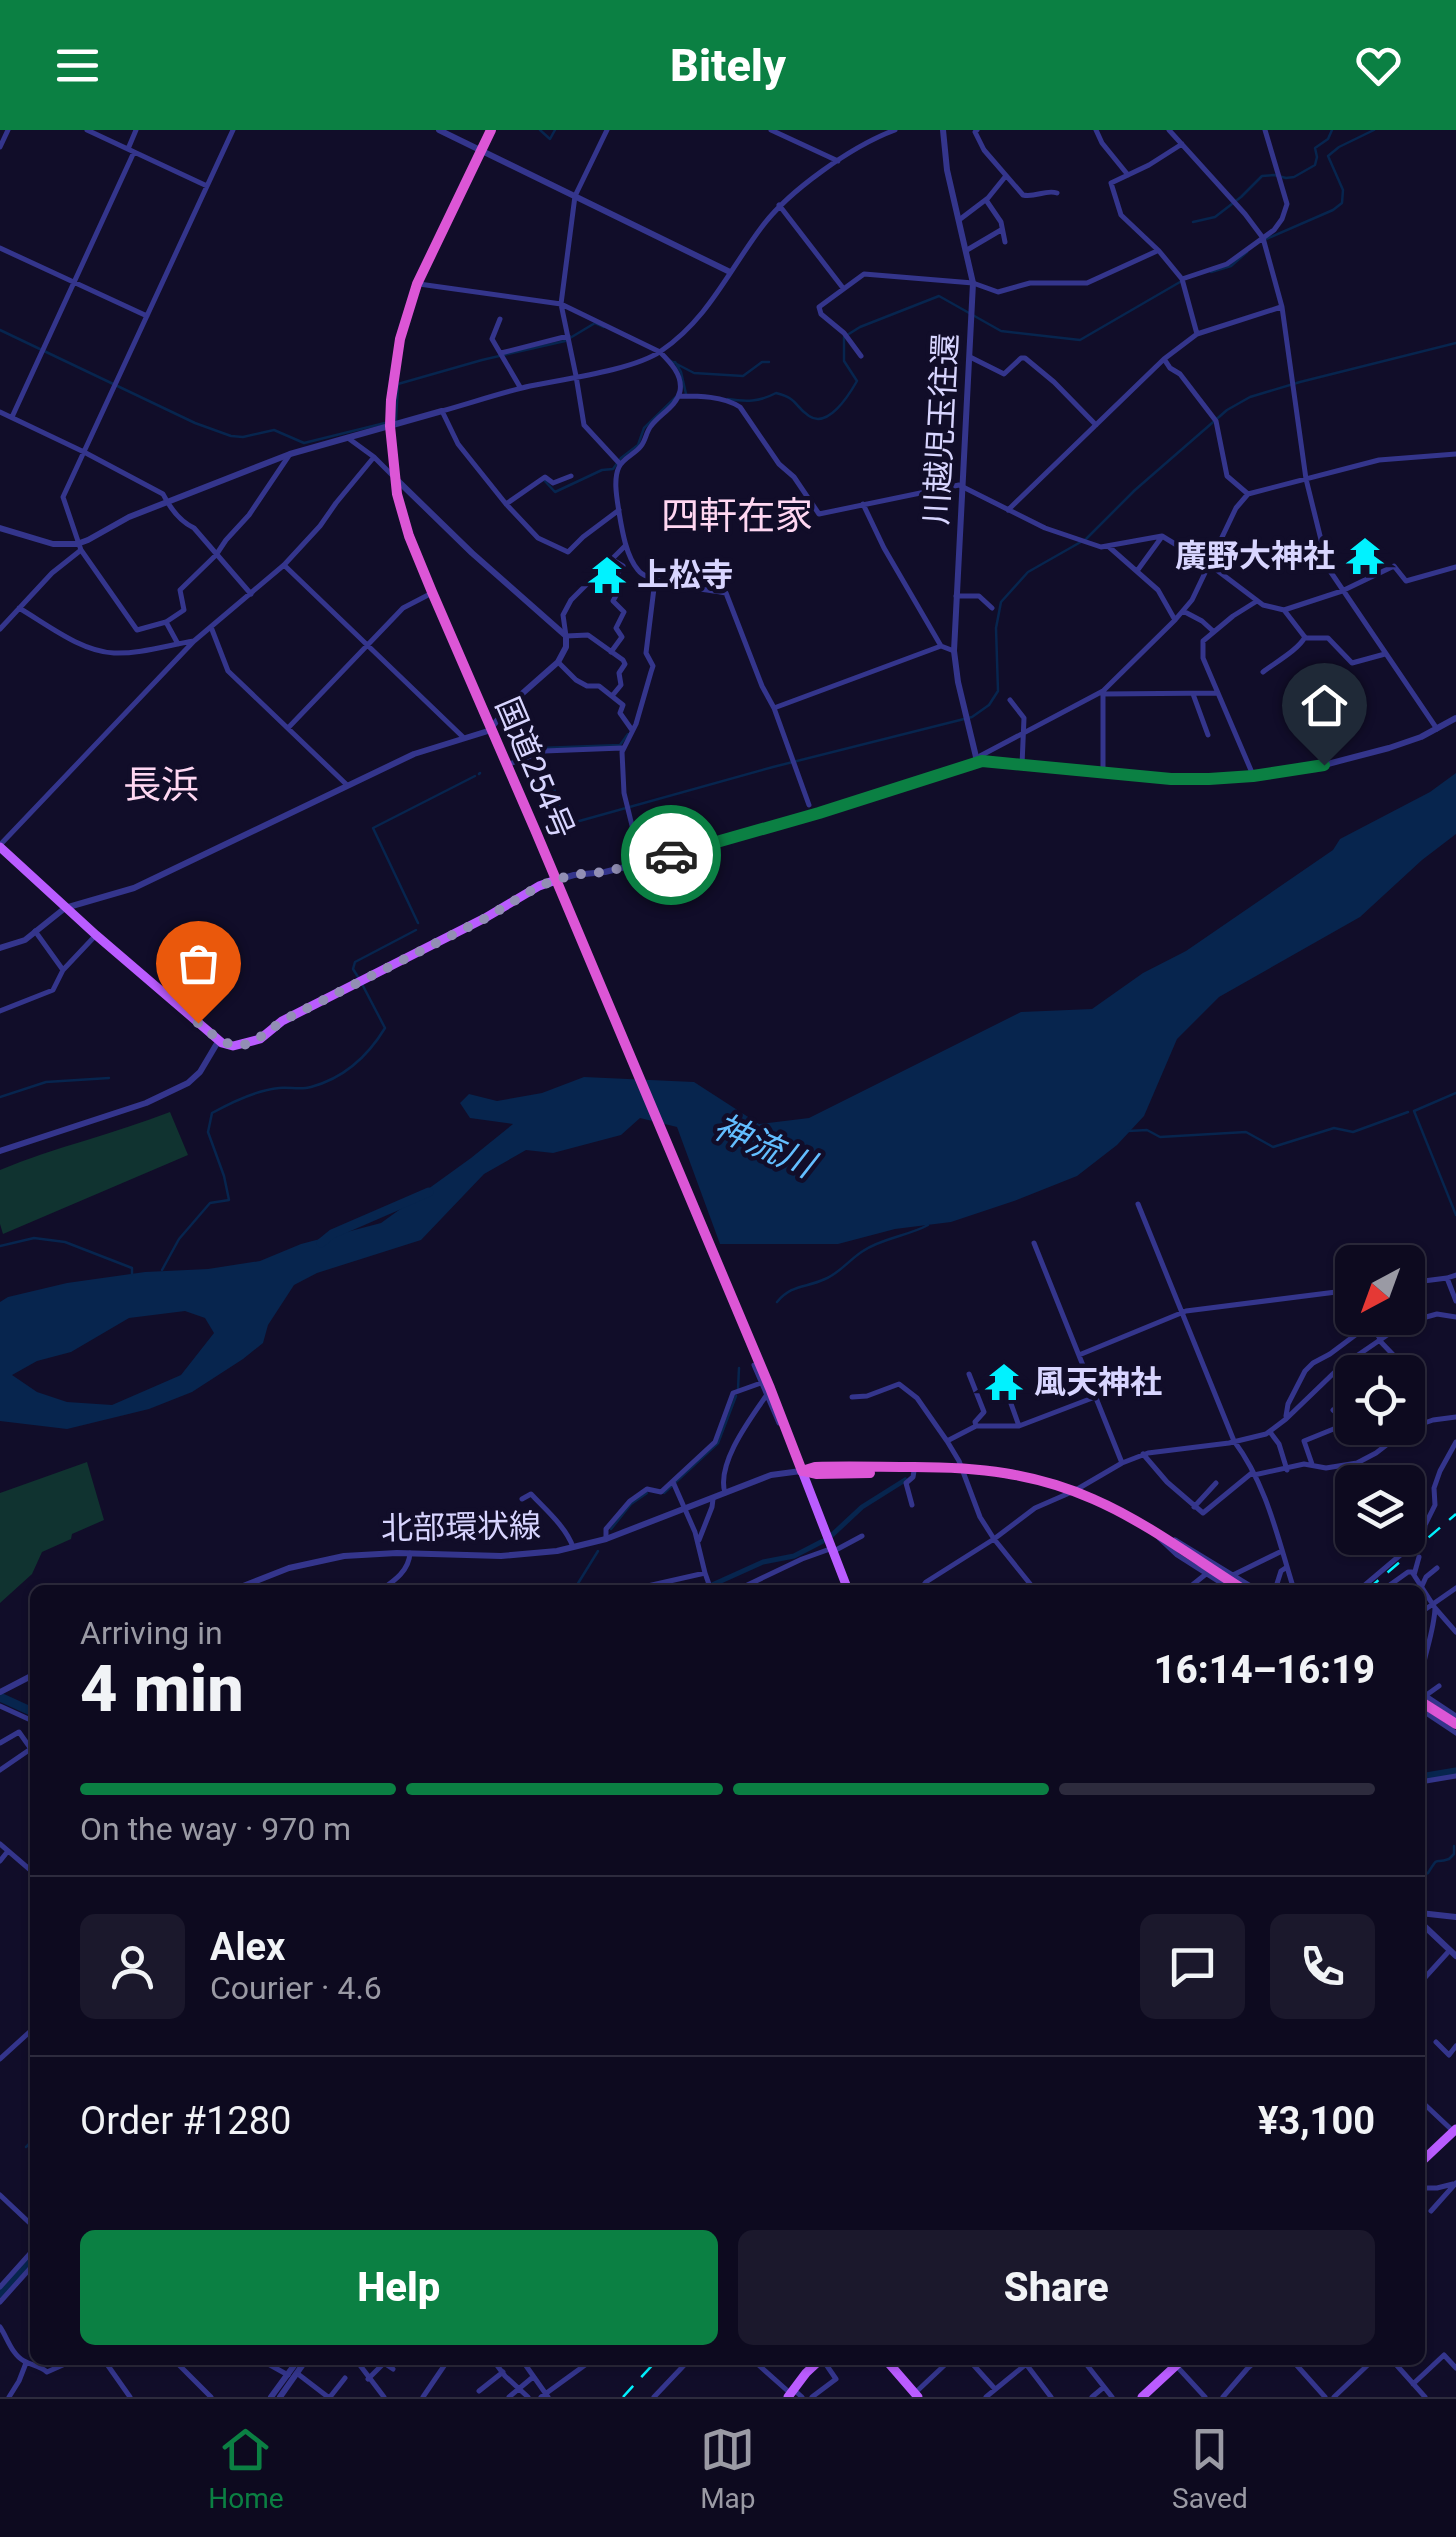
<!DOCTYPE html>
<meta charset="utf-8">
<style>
:root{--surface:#0d0a1f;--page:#1b182c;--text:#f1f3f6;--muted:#9a9aa4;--line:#2d2b3d;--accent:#0b8043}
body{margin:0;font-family:Roboto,"Noto Sans JP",sans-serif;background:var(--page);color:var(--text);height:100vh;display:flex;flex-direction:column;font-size:38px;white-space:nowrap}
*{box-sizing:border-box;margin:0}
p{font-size:32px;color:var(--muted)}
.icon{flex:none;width:55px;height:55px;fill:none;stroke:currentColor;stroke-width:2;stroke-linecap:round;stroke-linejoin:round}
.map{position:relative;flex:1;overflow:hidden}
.side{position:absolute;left:30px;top:1455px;width:1395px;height:780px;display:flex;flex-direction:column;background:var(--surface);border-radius:15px;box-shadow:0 2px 8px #0004,0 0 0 2px var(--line)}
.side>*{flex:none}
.needle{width:65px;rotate:221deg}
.controls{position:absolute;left:1335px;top:1115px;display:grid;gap:20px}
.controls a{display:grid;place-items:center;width:90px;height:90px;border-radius:15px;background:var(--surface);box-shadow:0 2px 8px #0004,0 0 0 2px var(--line);font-size:50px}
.pin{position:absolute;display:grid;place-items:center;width:85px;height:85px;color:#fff;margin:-102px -42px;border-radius:50% 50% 50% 0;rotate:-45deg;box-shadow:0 0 10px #0007}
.pin .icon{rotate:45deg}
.courier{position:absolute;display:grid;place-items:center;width:100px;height:100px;margin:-50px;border:8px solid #0b8043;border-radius:50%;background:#fff;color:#222;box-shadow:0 2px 12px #0007}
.headline em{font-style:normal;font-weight:800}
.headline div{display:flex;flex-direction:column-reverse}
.headline{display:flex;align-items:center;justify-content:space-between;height:170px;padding:0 50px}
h1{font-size:65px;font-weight:800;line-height:75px}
.bar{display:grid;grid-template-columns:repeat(4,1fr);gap:15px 10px;align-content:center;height:120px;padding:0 50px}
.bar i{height:12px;border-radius:8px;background:var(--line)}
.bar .selected{background:var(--accent)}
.bar p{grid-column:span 4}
.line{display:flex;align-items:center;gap:25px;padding:0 50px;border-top:2px solid var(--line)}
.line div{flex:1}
.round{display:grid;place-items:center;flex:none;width:105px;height:105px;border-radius:15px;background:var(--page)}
.action{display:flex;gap:20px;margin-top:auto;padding:20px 50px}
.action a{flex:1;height:115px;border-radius:15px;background:var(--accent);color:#fff;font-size:40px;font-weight:800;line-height:115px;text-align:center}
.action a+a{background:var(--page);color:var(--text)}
header{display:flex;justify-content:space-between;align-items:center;height:130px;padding:0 50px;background:var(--accent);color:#fff;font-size:45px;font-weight:800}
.tab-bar{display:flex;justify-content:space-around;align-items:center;height:140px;border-top:2px solid var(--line);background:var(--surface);font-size:28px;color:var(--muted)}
.tab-bar a{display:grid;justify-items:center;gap:5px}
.tab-bar .selected{color:var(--accent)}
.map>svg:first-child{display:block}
</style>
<header><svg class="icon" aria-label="menu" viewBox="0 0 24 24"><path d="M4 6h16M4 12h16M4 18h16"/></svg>Bitely<svg class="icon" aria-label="heart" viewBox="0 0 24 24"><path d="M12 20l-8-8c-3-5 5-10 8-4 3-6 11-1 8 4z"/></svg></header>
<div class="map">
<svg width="1456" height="2267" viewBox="0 0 1456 2267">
<rect width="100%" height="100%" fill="#110d29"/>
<path fill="#103330" d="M170 982 188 1025 3 1104 0 1094V1040C55 1017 114 1004 170 982Z
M87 1332 104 1390 72 1404 71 1409 42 1422 32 1444 0 1473V1363Z"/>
<path fill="#07254e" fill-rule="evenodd" d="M1456 643V704L1422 730 1360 787 1219 867 1177 909 1144 986 1117 1015 1077 1046 1014 1071 951 1092 895 1099 838 1114H720L677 997 640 988 621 1005 553 1023 526 1020 484 1044 421 1110 317 1143 294 1155 268 1195 263 1213 243 1229 192 1262 149 1279 67 1299 0 1291V1172L8 1167 67 1153 145 1142 208 1139 260 1131 301 1114 381 1093 471 1028 513 994 470 988 460 973 469 964 497 971 542 963 584 947 694 952 759 994 809 988 1021 882 1092 879 1143 843 1186 821 1333 720 1340 709 1430 662ZM185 1181 205 1188 214 1203 181 1245 112 1275 67 1272 37 1262 12 1245 37 1231 71 1222 129 1188Z"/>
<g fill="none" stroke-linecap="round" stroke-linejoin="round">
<path stroke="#07254e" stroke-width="2.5" d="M540 0 550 9 555 0
M1193 92 1215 87 1241 67 1262 46 1274 45 1286 48 1294 47 1315 35 1317 27 1315 18 1328 9 1332 0
M1266 109 1333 80 1342 73 1343 60 1328 26 1339 17 1374 0
M1211 142 1231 136 1247 122
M0 200 195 293 231 306 243 307 274 300 304 313 385 293
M669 230 694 243 743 246 762 232H769
M675 232 681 242 686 264
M728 269C746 272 759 272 776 263 799 269 793 275 809 286 828 299 849 265 857 251L844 231V207L860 197 939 166 1001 201 1080 210 1180 152
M392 291 396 290 398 254 482 230 565 211 595 193 604 197
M544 350 555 362 602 340 613 339 621 328 638 315 644 298 678 265
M544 625 565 695 773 637 972 587 989 575 998 561 996 498 1001 472 1028 442 1086 409 1135 360 1227 280 1250 267 1300 252 1456 213
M513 628 540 618 620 615 628 604
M479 644 480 643
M418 793 373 698 475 646
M358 847 353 839 355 832 416 800
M1456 963 1414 981 1456 1085
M0 967 46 952 109 948
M1128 1001 1147 1000 1160 1007 1246 1002 1273 1017 1334 998 1353 1002 1408 982
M0 1116 34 1108 65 1112 132 1138V1144
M162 1140 179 1109 210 1073 229 1070 224 1046 208 1002 212 983C232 972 256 960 279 958 290 957 301 960 311 957 344 948 368 926 385 898L362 854
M777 1172C792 1154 806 1158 825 1149 840 1143 850 1129 863 1121 882 1108 908 1106 928 1095
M738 1259 739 1238
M664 1363 718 1313 736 1266
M611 1399 631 1374 647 1363
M565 1460 577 1455 598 1421
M1420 1746 1428 1743C1440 1724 1433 1735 1449 1729L1454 1724V1716
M26 2017 35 2008"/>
<path stroke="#07254e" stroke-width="5" d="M832 1405 862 1377 905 1350
M712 1455 763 1432 794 1426 823 1411
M574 1460 581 1457 593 1460
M698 1460 708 1458"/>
<path stroke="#07254e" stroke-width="9" d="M321 1113 332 1104 429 1062
M0 1567 35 1583
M1420 1648 1456 1642
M0 2165 35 2127"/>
<path stroke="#34358c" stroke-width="5" d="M87 0 207 56
M233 0 63 367 81 420 137 500 166 492 184 480 180 460 216 425 226 410 249 385 290 324
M607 0 575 66 561 174 576 246 584 295 620 334
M771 0 838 31
M977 0 975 2 984 20 1023 65C1035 68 1046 59 1057 63
M1096 0 1102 13 1128 45
M1169 0 1245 84 1263 108 1282 177 1306 349 1328 438 1437 599
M1182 14 1149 35 1111 53 1121 85 1159 121 1182 149 1197 204
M0 17 8 0
M128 19 136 0
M986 70 1001 92 1005 112
M779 75 843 158
M959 90 988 68 1005 47
M0 118 147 186
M967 120 1001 100
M1182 149 1227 134 1274 100 1282 89 1287 74 1265 0
M419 154 561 174 660 222C670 232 683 245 680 261 677 276 660 284 651 296 646 302 646 310 641 316 635 324 623 328 619 337 613 349 617 369 619 382 622 400 626 426 638 440 649 455 707 459 726 463L762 556 774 578 809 675
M500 189 492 209 520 257
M501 223 568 206
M861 226 844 203 821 184 819 177 864 144 973 153 998 162 1030 153H1087L1157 121
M970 227 1004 244 1021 228H1025L1054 252 1096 295
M1164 229 1170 238 1180 244 1216 291 1227 346 1248 364
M679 266C699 266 723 266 740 277L779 334 794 347 819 384 959 355 1045 398 1101 417 1162 406 1214 438 1263 475 1284 480 1342 461 1394 436 1406 451 1456 437
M0 282 84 322 163 364C170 378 179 391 194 398L251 464
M12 287 134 22
M348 308 374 327 393 346
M506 374 545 347 553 353 571 346
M863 374 884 418 941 516 954 521
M619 380 583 407 568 422 538 408 506 374 458 314 442 281C471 273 500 263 530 256 564 249 634 240 661 221 708 189 728 142 761 98 788 61 852 16 895 0
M1008 380 1164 229 1197 204 1281 177
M1108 416 1158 460 1175 490
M611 429 623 436 611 452 619 460 613 471 624 482 616 498 622 507 611 522
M284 435 464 608
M1137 441 1161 408
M956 466H979L992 478
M19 478C48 495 80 521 114 523 140 524 168 515 194 511
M1284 480 1304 506 1306 508H1328L1352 533 1385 524
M1183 481 1202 491 1213 501
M166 492 178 514
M211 497 228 541 347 655
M0 499 52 443 81 420
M558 532 576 550 587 556H599L623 575 620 583 632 600
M1263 542C1276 532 1298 520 1305 507
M1103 564 1217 563
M1193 564 1208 605
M612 566 621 555 619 543 625 534 623 530 588 505 566 506 563 485 571 470 625 416
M1010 570 1024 588 1022 635
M774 578 941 516
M288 598 403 478 430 464
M977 631 980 626 1103 561 1175 490 1192 470 1236 378 1248 364 1379 330 1456 324
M512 633 544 621 622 618
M1103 642V564
M1253 645 1203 528V511L1233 486 1257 471
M0 715 194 511 284 435 320 396 336 373 374 327
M639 724 624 663 622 622 636 594 651 542 653 536 646 523 655 450
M35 801 63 840
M0 881 53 860 63 840 96 805
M1138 1074 1234 1311C1267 1355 1278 1409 1294 1460
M1034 1113 1122 1333
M1447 1148 1456 1171
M1408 1153 1447 1148 1456 1145
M1369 1195 1381 1209
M1379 1210 1400 1232 1404 1242
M1079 1225 1186 1181 1352 1160
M754 1235 779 1293
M1339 1238 1352 1248
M969 1244 984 1282 975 1292 976 1296
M1408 1245 1414 1257V1264L1408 1269
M852 1267 867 1266 899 1254 917 1268 947 1311 959 1331 980 1387 994 1409 1035 1460
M1009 1268 1019 1296
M1333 1280 1346 1291
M1286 1286 1288 1274 1305 1241 1313 1233 1330 1224 1378 1188
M1270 1302 1279 1314 1287 1340
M947 1311 976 1296H1019L1095 1267
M1143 1324 1167 1352 1203 1383 1253 1342
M1312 1334 1304 1311 1341 1296 1352 1284
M1254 1345 1304 1334 1326 1338 1357 1333 1376 1323 1407 1299 1433 1290 1456 1287
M673 1352 695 1402 705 1443 711 1460
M725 1363C716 1334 750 1289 766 1266
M522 1369 531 1364C546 1380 566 1397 573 1417
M912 1375 906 1353 913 1347 914 1341
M1194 1377 1216 1353
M1159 1408 1177 1425 1232 1460
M606 1409V1399L630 1371 647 1359 661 1362 715 1312 733 1263 761 1253
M699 1410 712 1377 713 1369
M1175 1410 1257 1460
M834 1421 862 1406
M1233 1445 1282 1421
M1414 1445 1419 1427
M1387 1457 1408 1442H1412L1435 1478 1456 1502
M1421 1458 1426 1447 1437 1438
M381 1460C394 1451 409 1441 410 1423
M630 1460 705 1443
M737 1460 802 1429 830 1419
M926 1460 923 1456 926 1452 994 1409 1035 1378 1074 1361 1122 1333 1148 1323 1229 1313 1266 1304 1286 1289 1339 1238 1396 1199 1408 1192 1437 1184 1456 1187
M1186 1460 1206 1444
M1275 1460 1281 1441 1287 1437
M1359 1460 1424 1405 1425 1395 1435 1375 1434 1358 1440 1341 1456 1312
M1420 1483 1456 1458
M1420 1557C1421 1531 1434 1505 1435 1478
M1420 1562 1456 1586
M1425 1566 1439 1556
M0 1576 35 1592
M1420 1579 1456 1603
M0 1613 19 1602 31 1619
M0 1640 35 1616
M1420 1652 1456 1646
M0 1714 35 1744
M0 1731 8 1721
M1420 1853 1450 1820
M1420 1884 1422 1886 1420 1889
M1436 1912 1449 1925 1456 1916
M0 1929 35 1897
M1420 1970 1454 2002
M1420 2058H1437L1453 2054
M0 2065 35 2098
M1431 2081 1456 2053
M0 2157 35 2118
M0 2172 35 2133
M0 2197C7 2207 12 2225 24 2231 33 2236 39 2235 47 2242L74 2230
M104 2230 130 2267
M174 2230 211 2267
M261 2230 288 2245
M356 2230 384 2267
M493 2230 505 2246 528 2267
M522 2230 548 2267
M753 2230 790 2263
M969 2230 995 2259
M1023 2230 1051 2267
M1083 2230 1112 2267
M1171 2230 1205 2267
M1292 2230 1325 2267
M1392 2230 1425 2267
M384 2233 393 2239
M298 2244 328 2267
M368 2249 387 2230
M1413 2254 1444 2225 1456 2238
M793 2259 802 2267
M479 2261 503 2242
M916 2262 950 2230
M9 2267 19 2251 26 2233
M330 2267 345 2248
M423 2267 448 2230
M509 2267 533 2247
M541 2267 592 2230
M654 2267 689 2230
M812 2267 836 2249 823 2230
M986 2267 1025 2235
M1092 2267 1104 2257
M1223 2267 1247 2239 1257 2230
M1334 2267 1373 2230"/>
<path stroke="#34358c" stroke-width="6" d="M439 0 730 142
M943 0 947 40 973 153 954 521 958 552 977 631
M0 398 53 414H77L88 410 129 387 290 324 442 281
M557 750 574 745 605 742 673 725 819 683 977 631 1171 649H1209L1253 646 1324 635 1389 618 1421 607 1456 588
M0 818 25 810 65 778 134 758 414 624 488 601 516 569 558 532 566 517V506L472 423 396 349
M0 1021 146 973 188 953 200 942 219 910
M233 1460 289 1438 344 1426 397 1423 501 1426 557 1421 606 1409 771 1345 801 1341
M0 1562 35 1544
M1420 1783 1456 1787
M1420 1792 1456 1826
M271 2267 298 2230
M280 2267 306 2230"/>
<path stroke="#ba5cff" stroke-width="9" d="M0 717 96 805 222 913 233 916 260 909 282 891 485 788 539 756 556 750
M802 1341 848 1460
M1420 2033 1456 1999
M886 2230 918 2267
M788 2267 806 2243 820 2230
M1142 2267 1182 2230"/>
<path stroke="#dc56d6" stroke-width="10" d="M491 0 417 154 400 209 391 270 390 296 397 364 409 406 432 462 536 702 770 1258 802 1341
M802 1341 815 1337C848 1336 881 1337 914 1337 977 1337 1035 1343 1093 1369 1146 1392 1195 1429 1244 1460
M803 1341 816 1344 870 1343
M1420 1571 1456 1594"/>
<path stroke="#01f2ff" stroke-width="2.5" stroke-dasharray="15 12" stroke-linecap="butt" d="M1367 1460 1456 1384
M623 2267 657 2230"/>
</g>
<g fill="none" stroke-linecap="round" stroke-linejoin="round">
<path stroke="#928fb4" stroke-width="10" stroke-dasharray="0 18" d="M198 893C237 926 244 920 282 891L486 788 539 756 571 745 605 742 671 725"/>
<path stroke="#0b8043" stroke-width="12" d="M671 725 819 683 982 631 1171 649H1209L1253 646 1324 635"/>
</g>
<defs>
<g id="temple-bare" transform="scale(3)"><path d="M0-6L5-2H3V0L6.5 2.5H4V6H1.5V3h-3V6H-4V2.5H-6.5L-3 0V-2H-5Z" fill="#01f2ff" stroke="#110d29" stroke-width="2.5" paint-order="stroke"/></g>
</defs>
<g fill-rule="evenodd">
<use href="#temple-bare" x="1365" y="426"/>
<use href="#temple-bare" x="607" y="445"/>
<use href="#temple-bare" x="1004" y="1252"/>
</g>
<g text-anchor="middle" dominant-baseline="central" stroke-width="9" stroke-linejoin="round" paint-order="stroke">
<g font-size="32" fill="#d8d5ff" stroke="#110d29">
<text transform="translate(941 299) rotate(-87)">川越児玉往還</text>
<text transform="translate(535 638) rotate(67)">国道254号</text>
<text transform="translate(461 1397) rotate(-1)">北部環状線</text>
</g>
<g font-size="32" font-weight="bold" fill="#d8d5ff" stroke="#110d29" text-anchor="start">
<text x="1335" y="426" text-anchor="end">廣野大神社</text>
<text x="637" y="445">上松寺</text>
<text x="1034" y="1252">風天神社</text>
</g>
<g font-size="35" font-style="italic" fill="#63beff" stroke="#110d29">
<text transform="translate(764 1016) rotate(24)">神流川</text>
</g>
<g font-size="38" fill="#ffd7f2" stroke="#110d29">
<text x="737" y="386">四軒在家</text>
<text x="161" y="655">長浜</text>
</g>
</g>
</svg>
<div class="controls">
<a><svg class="needle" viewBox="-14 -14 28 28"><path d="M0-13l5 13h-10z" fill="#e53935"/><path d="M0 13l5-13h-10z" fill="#9a9aa4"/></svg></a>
<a><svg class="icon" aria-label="locate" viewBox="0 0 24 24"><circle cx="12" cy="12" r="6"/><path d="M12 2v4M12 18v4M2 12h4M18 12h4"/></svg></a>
<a><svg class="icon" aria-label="layers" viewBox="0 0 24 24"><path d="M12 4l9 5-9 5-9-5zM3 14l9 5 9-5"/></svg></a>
</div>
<div class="pin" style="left:198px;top:893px;background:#ea580c"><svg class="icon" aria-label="bag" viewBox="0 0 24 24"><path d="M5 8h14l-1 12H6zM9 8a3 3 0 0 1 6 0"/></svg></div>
<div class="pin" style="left:1324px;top:635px;background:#1f2937"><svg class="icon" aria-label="home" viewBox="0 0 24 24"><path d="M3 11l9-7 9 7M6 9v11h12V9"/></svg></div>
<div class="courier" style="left:671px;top:725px"><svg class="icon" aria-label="car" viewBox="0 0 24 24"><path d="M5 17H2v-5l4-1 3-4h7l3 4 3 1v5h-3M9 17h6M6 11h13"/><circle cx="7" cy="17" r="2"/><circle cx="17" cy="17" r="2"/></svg></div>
<section class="side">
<div class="headline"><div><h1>4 min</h1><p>Arriving in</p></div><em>16:14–16:19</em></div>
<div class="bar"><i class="selected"></i><i class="selected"></i><i class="selected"></i><i></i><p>On the way · 970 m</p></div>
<div class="line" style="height:180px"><a class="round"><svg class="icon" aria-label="person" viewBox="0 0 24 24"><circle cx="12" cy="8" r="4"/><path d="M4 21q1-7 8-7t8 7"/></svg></a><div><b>Alex</b><p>Courier · 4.6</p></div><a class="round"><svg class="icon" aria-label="chat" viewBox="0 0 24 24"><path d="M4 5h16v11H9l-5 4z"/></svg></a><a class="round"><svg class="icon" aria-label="phone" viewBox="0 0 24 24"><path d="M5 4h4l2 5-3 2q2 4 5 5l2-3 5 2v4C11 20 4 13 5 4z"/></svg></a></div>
<div class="line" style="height:130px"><div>Order #1280</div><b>¥3,100</b></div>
<div class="action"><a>Help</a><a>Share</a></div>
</section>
</div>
<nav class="tab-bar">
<a class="selected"><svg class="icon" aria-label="home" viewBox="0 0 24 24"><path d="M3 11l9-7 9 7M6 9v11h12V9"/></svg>Home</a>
<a><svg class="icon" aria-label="map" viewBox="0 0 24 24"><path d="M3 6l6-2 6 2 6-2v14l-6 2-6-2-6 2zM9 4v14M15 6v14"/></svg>Map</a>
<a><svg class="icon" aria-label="saved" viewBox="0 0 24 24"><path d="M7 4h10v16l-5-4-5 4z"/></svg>Saved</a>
</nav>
